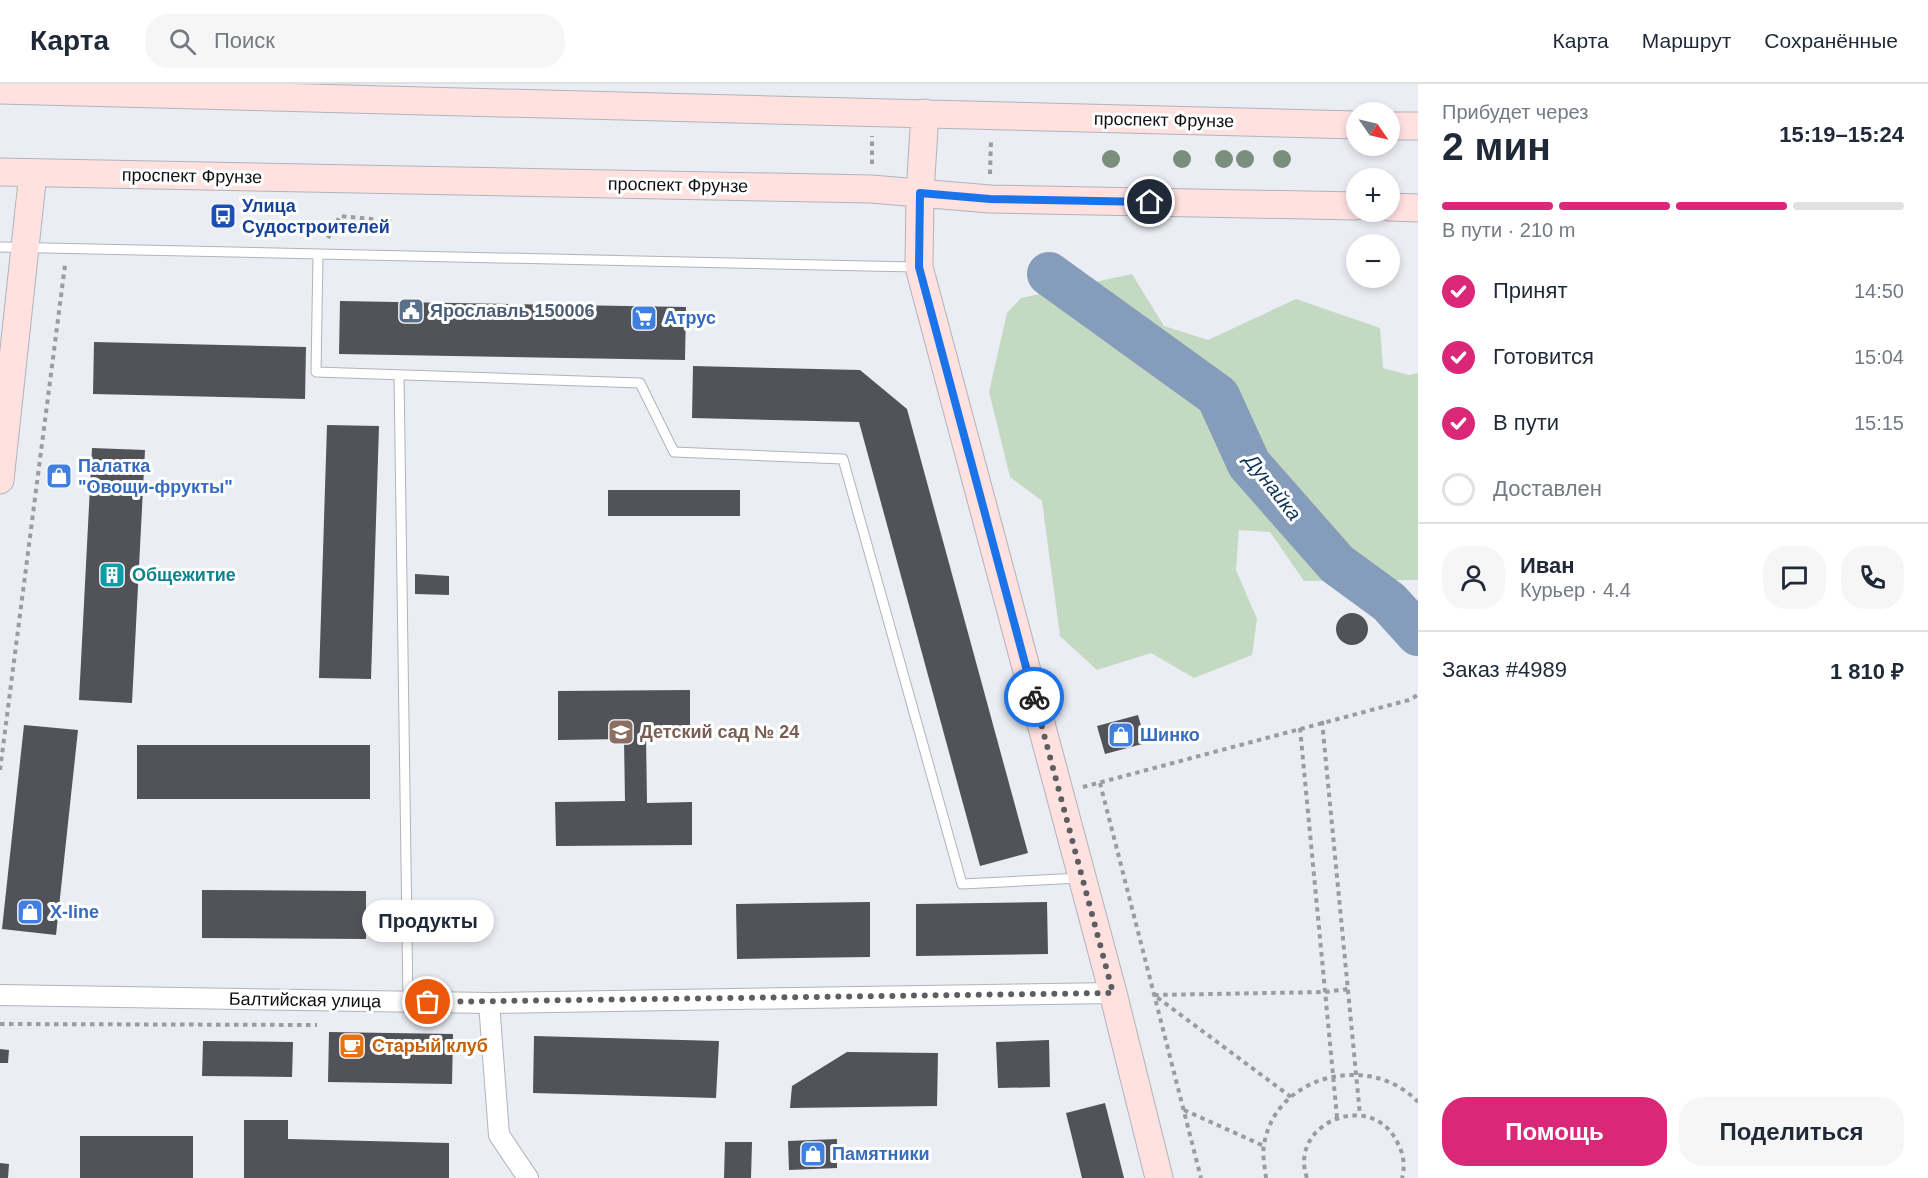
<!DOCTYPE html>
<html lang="ru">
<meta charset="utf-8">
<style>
:root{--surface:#fff;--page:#f6f6f7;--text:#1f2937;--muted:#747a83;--line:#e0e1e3;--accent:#db2777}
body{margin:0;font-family:Helvetica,sans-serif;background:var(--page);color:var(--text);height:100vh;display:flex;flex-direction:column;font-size:22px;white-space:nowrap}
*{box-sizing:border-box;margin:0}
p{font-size:20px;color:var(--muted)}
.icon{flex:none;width:33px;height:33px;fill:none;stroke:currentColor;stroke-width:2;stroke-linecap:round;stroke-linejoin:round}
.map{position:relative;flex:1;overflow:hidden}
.sheet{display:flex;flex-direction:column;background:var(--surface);width:510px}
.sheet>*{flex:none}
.needle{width:39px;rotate:124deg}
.controls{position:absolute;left:1346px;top:18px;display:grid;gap:12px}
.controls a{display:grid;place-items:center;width:54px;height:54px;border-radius:50%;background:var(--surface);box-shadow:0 3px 9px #0003;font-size:30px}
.pin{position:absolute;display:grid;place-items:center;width:51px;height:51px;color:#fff;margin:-26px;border:3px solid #fff;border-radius:50%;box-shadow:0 2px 6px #0007}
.courier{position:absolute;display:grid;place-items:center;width:60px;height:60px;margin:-30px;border:4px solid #1a73e8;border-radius:50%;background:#fff;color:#222;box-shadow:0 2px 8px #0007}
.bubble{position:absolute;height:42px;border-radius:21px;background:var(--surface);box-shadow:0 3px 9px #0003;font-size:20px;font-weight:700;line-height:42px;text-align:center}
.overview em{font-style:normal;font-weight:700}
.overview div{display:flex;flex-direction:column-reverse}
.overview{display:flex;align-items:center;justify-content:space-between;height:102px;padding:0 24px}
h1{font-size:39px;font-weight:700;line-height:45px}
.bar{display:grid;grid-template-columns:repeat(4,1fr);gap:9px 6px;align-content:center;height:72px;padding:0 24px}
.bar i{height:8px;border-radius:4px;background:var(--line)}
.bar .selected{background:var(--accent)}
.bar p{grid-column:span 4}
.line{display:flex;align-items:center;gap:15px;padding:0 24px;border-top:2px solid var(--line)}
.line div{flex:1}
.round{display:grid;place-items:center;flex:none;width:63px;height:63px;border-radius:24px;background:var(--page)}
ol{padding:0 24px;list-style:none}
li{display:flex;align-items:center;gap:18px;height:66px}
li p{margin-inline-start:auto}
li .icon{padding:6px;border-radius:50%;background:var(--accent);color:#fff;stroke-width:4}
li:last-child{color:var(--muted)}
li i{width:33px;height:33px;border:3px solid var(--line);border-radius:50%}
.primary-button{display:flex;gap:12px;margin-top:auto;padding:12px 24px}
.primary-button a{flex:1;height:69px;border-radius:24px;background:var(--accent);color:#fff;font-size:24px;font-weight:700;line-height:69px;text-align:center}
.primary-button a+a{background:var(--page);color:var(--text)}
header{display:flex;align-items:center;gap:36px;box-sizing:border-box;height:84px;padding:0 30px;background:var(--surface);border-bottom:2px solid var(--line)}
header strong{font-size:28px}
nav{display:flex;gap:33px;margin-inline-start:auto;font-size:21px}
.search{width:420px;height:54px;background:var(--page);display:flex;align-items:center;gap:15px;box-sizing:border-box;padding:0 21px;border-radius:24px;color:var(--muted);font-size:22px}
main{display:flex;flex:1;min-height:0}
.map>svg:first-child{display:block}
</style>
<header>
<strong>Карта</strong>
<div class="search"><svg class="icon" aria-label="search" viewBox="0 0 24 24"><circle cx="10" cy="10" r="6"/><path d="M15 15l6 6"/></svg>Поиск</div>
<nav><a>Карта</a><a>Маршрут</a><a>Сохранённые</a></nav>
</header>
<main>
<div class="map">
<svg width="1418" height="1094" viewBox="0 0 1418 1094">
<rect width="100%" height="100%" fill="#ebedf4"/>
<path fill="#c4d9c2" d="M1132 190 1164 242 1208 256 1296 215 1380 244 1383 284 1409 291 1418 289V496L1304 497 1270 448 1239 446 1236 486 1257 535 1252 571 1194 594 1151 569 1097 586 1060 552 1042 417 1010 393 989 308 1007 229 1021 214Z"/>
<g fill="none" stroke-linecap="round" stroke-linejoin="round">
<path stroke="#859dba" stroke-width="44" d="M1049 190 1218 312 1249 380 1337 480 1389 518 1418 550"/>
</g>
<path fill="#515358" d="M340 217 686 223 685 276 339 270Z
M94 258 306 263 305 315 93 310Z
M693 282 860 286 907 325 1028 769 980 782 859 338 692 334Z
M327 341 379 342 371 595 319 594Z
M92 364 145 366 132 619 79 616Z
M58 390 68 393V401H56Z
M608 406H740V432H608Z
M415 490 449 492V511L415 510Z
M1336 545a16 16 0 1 1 32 0a16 16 0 1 1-32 0Z
M690 606V653H646L647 719 692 718V761L556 762 555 718 625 717 624 655 558 656V607Z
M1138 631 1146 659 1105 670 1097 642Z
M24 641 78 646 56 851 2 845Z
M137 661H370V715H137Z
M202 806 366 807V855L202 854Z
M870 818V873L737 875 736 820Z
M1047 818 1048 870 916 872V820Z
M329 948 453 950 452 1000 328 998Z
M534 952 719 957 716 1014 533 1009Z
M1049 956 1050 1003 998 1004 996 958Z
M203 957 293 958 292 993 202 992Z
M0 965 9 966 8 979H0Z
M847 968 938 969 937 1022 790 1024 792 1002Z
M1105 1019 1124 1094H1082L1066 1029Z
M244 1036H288V1055L449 1059V1094H244Z
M80 1052H193V1094H80Z
M837 1055V1084L789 1086 788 1057Z
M725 1058H752L751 1094H724Z
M0 1079 9 1080 8 1094H0Z"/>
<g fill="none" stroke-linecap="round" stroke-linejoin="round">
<g stroke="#b1b3ba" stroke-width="11">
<path id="lane" d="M0 163 915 183
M318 171 316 288 640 299 674 368 843 375 962 800 1080 794
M399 291 408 917"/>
</g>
<g stroke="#b1b3ba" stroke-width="22">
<path id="street" d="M0 911 489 919 1113 909
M489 919 499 1051 528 1094"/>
</g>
<g stroke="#b1b3ba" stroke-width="29">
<path id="secondary" d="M0 6 1356 41
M925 29 920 109 919 183 1113 909 1159 1094
M1389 42H1418
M0 88 871 105 990 115 1356 122
M1389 123 1418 124
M0 396 33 89"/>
</g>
<path stroke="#9b9ca1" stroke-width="4" stroke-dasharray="4.5 4.5" stroke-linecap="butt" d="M872 80V52
M990 90 991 56
M328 154 340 132 392 137
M1322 637 1360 1031
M1300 644 1337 1033
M0 686 65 181
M1100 699 1201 1094
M1083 703 1409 616 1418 611
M0 940 317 941
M1291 1013 1154 911 1325 908 1348 905
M1184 1026 1264 1062
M1266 1094C1265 1084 1262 1071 1264 1061 1275 990 1371 968 1418 1018
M1307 1094C1287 1038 1375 1003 1399 1062 1404 1072 1405 1083 1402 1094"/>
<use href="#lane" stroke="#fff" stroke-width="9"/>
<use href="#street" stroke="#fff" stroke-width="20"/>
<use href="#secondary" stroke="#ffe1e0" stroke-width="27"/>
</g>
<g fill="#798f7c">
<circle cx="1111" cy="75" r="9"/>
<circle cx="1182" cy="75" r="9"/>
<circle cx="1224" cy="75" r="9"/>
<circle cx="1245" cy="75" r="9"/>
<circle cx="1282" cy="75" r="9"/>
</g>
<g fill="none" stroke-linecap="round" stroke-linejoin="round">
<path stroke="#5d5e62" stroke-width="6" stroke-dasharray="0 10.8" d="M428 918 1113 909 1034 613"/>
<path stroke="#1a73e8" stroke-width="8" d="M1034 613 919 183 920 109 990 115 1150 118"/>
</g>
<defs>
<g id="bus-square" transform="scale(1.35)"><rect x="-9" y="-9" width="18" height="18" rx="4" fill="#1a4fb4" stroke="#fff"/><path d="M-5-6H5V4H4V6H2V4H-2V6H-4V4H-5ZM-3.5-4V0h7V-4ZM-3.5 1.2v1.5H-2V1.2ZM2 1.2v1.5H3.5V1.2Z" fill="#fff"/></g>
<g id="civic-square" transform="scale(1.35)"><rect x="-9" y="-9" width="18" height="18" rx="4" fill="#5c6f8a" stroke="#fff"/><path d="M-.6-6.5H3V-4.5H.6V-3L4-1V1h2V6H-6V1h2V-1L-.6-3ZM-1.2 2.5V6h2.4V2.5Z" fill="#fff"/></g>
<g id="supermarket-square" transform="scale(1.35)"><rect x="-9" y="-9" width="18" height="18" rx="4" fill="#3f7fe0" stroke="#fff"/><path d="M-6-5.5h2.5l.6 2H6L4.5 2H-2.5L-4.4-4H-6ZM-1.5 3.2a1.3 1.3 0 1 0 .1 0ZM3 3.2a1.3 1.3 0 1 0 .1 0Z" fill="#fff"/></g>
<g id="shop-square" transform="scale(1.35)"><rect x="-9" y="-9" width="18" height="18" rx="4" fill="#3f7fe0" stroke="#fff"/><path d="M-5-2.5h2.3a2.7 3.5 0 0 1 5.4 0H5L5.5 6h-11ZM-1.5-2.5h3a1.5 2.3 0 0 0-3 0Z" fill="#fff"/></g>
<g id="building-square" transform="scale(1.35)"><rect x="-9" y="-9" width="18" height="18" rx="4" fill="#0f9aa8" stroke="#fff"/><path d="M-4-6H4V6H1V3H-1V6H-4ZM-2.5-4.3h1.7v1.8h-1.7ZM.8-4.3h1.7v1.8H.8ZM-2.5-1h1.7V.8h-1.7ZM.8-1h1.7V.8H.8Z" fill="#fff"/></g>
<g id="school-square" transform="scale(1.35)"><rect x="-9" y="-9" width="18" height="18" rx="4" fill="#8d6e63" stroke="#fff"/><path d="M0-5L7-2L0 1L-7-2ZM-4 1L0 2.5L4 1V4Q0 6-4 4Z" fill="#fff"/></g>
<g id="cafe-square" transform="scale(1.35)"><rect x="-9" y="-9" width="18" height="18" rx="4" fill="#e8710a" stroke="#fff"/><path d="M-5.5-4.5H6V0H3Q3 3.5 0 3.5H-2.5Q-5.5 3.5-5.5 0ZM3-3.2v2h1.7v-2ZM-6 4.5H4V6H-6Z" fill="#fff"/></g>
</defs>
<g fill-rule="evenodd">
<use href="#bus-square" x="223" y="132"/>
<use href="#civic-square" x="411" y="227"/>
<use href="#supermarket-square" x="644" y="234"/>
<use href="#shop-square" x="59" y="392"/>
<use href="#building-square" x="112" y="491"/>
<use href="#school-square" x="621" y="648"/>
<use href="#shop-square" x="1121" y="651"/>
<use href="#shop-square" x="30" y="828"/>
<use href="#cafe-square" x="352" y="962"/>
<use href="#shop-square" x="813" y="1070"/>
</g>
<g text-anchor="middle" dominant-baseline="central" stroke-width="6" stroke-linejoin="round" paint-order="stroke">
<g font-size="18" fill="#101113" stroke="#fff">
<text transform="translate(1164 36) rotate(1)">проспект Фрунзе</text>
<text transform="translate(192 92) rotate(1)">проспект Фрунзе</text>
<text transform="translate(678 101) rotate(1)">проспект Фрунзе</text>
<text transform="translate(305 916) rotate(1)">Балтийская улица</text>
</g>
<g font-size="18" font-weight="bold" fill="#164399" stroke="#fff" text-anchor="start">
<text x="242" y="122">Улица<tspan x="242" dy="21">Судостроителей</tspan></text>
</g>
<g font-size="18" font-weight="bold" fill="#4e5e75" stroke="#fff" text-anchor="start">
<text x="430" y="227">Ярославль 150006</text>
</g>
<g font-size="18" font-weight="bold" fill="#366cbe" stroke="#fff" text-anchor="start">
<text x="664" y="234">Атрус</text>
<text x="78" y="382">Палатка<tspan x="78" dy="21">"Овощи-фрукты"</tspan></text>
<text x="1140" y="651">Шинко</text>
<text x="50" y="828">X-line</text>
<text x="832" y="1070">Памятники</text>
</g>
<g font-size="18" font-weight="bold" fill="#0d838f" stroke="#fff" text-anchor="start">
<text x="132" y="491">Общежитие</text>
</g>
<g font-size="18" font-weight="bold" fill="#785e54" stroke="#fff" text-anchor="start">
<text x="640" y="648">Детский сад № 24</text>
</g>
<g font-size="18" font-weight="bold" fill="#c56008" stroke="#fff" text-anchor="start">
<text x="372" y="962">Старый клуб</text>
</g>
<g font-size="20" font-style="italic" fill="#0e345a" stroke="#fff">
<text transform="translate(1273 403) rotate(52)">Дунайка</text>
</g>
</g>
</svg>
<div class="controls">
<a><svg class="needle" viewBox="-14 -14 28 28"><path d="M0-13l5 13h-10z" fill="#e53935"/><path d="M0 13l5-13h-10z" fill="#747a83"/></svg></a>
<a>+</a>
<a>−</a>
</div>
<div class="pin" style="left:428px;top:918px;background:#ea580c"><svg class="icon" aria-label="bag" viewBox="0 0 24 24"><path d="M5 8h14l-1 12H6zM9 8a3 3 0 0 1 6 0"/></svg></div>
<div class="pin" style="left:1150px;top:118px;background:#1f2937"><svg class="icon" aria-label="home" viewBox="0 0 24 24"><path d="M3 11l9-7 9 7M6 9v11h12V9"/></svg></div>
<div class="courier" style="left:1034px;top:613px"><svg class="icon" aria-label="bike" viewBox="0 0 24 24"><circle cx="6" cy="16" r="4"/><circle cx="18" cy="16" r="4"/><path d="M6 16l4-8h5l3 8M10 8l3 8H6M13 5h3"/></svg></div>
<div class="bubble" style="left:362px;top:816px;width:132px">Продукты</div>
</div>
<section class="sheet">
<div class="overview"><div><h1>2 мин</h1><p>Прибудет через</p></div><em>15:19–15:24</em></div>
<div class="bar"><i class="selected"></i><i class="selected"></i><i class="selected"></i><i></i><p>В пути · 210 m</p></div>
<ol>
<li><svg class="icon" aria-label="check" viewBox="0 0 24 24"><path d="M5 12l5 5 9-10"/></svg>Принят<p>14:50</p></li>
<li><svg class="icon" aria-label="check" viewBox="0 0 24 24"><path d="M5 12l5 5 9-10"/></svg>Готовится<p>15:04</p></li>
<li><svg class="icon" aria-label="check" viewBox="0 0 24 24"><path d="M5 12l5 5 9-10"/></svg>В пути<p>15:15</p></li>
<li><i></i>Доставлен</li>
</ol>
<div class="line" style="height:108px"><a class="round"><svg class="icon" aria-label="person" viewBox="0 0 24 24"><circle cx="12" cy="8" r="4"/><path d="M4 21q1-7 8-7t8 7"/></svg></a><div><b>Иван</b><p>Курьер · 4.4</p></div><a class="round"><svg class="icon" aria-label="chat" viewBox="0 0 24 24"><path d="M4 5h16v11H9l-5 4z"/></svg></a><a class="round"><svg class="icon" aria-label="phone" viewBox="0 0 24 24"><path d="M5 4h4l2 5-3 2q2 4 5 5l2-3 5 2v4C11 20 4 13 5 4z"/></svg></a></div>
<div class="line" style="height:78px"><div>Заказ #4989</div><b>1 810 ₽</b></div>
<div class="primary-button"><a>Помощь</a><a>Поделиться</a></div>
</section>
</main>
